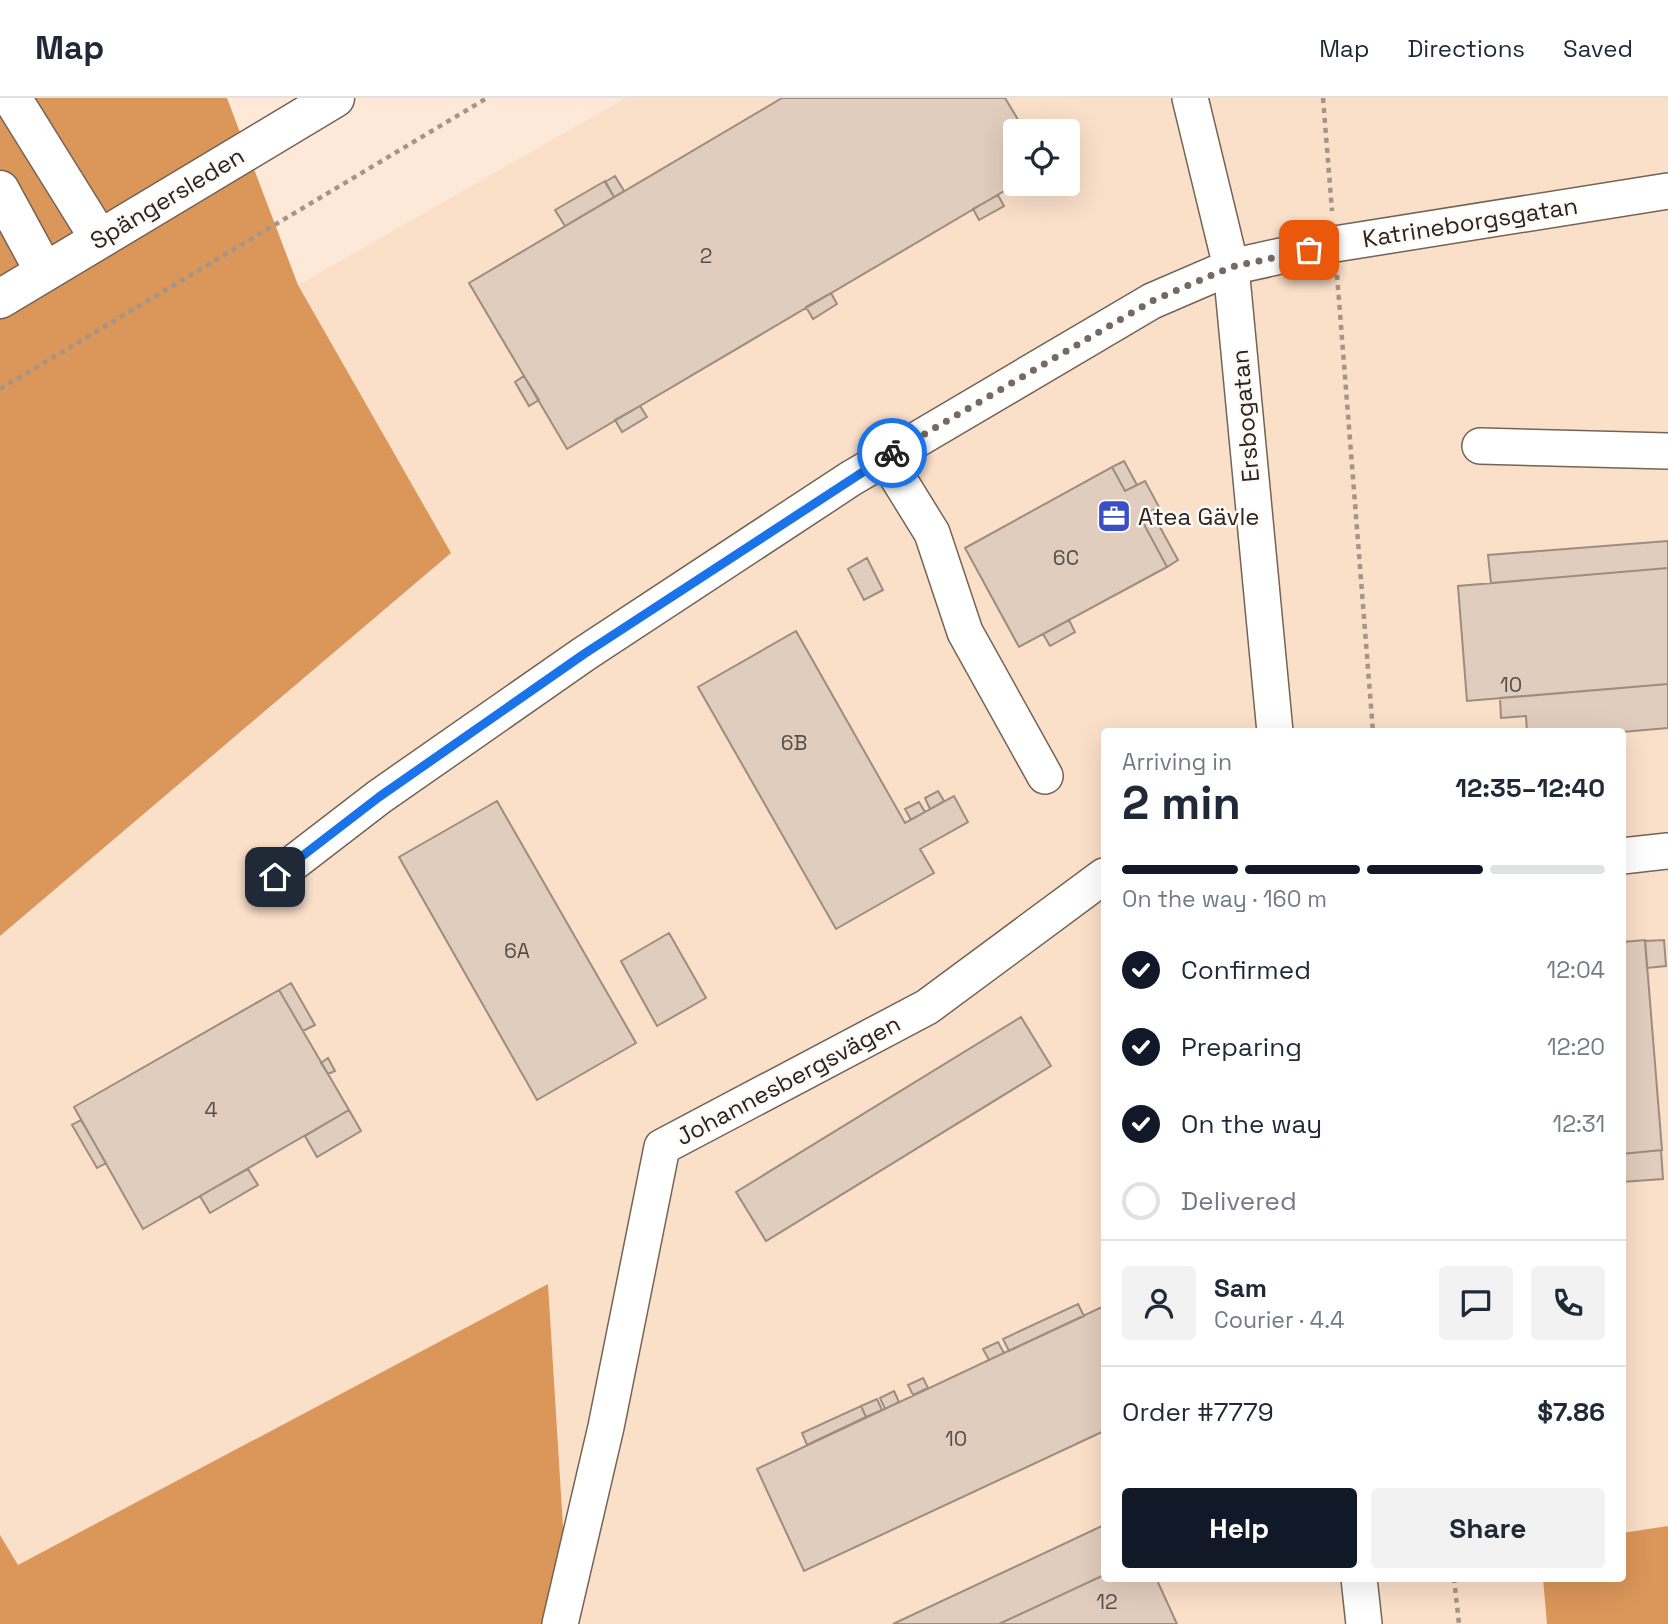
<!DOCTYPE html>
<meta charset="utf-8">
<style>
:root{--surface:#fff;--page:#f2f2f3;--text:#1f2937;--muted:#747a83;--line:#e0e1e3;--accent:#111827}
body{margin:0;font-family:"Space Grotesk",sans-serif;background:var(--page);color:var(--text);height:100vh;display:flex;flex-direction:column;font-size:26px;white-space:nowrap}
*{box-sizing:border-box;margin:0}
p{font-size:23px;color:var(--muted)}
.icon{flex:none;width:38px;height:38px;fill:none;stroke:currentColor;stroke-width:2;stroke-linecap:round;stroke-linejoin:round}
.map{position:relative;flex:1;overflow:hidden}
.side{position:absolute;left:1101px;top:630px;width:525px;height:854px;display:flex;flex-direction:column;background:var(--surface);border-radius:7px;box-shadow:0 7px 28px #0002}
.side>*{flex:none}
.fabs{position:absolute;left:1003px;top:21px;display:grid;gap:14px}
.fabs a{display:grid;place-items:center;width:77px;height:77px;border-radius:7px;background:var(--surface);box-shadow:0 7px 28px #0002;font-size:35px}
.pin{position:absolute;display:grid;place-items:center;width:60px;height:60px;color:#fff;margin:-30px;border-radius:14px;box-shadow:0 4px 10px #0006}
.courier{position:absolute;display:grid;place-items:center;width:70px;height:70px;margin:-35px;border:5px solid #1a73e8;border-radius:50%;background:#fff;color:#222;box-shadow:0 2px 9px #0007}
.overview em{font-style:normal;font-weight:800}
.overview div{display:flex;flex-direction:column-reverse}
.overview{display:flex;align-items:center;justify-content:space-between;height:119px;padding:0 21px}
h1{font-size:46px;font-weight:800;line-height:52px}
.bar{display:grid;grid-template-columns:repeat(4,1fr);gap:10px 7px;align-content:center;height:84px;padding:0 21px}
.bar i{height:9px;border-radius:5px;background:var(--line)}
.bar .active{background:var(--accent)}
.bar p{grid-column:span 4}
.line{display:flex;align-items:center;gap:18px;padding:0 21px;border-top:2px solid var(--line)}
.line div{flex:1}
.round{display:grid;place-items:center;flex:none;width:74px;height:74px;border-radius:7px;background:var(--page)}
ol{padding:0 21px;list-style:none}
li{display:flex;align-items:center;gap:21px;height:77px}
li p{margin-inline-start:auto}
li .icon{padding:7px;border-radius:50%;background:var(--accent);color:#fff;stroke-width:4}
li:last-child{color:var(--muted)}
li i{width:38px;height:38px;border:4px solid var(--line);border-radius:50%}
.action{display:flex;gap:14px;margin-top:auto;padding:14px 21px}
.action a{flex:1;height:80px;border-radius:7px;background:var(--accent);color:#fff;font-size:28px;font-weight:800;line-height:80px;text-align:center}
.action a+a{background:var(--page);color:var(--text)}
header{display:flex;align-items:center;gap:42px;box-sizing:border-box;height:98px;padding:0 35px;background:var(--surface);border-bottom:2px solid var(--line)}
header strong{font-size:33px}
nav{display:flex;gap:38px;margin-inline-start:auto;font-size:24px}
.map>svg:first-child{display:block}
</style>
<header>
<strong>Map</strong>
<nav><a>Map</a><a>Directions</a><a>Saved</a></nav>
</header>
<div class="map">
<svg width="1668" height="1526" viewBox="0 0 1668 1526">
<rect width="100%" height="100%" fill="#fee9d9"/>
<path fill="#fadfc9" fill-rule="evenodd" d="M625 0H1668V1428L1622 1435V634H1104V1480L1543 1481 1547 1526H569L548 1186 18 1468 0 1437V838L450 455 298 187ZM1015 33H1068V86H1015Z"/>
<path fill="#db965a" d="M0 0H227L298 187 451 455 0 838Z
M548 1186 569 1526H0V1437L18 1467Z
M1668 1428V1526H1547L1543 1481 1622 1480V1435Z"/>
<path fill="#e1cdbd" stroke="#9f8c7e" stroke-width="2" d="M782 0H1005L1025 33H1015L1016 86 567 351 469 185Z
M615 78 624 93 614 99 605 84Z
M605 83 614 99 565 128 555 112Z
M998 97 1004 108 979 122 973 111Z
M831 195 837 206 813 221 806 209Z
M524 278 539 302 529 308 515 284Z
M640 308 647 319 622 334 615 322Z
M1124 363 1137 387 1125 393 1112 369Z
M1112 369 1125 393 1145 383 1159 409 1140 419 1167 469 1019 549 965 450Z
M1151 413 1178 462 1167 469 1140 419Z
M1668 443V470L1491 485 1488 457Z
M867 460 883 492 864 502 848 471Z
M1668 470V586L1467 603 1458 488Z
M1069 522 1075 534 1050 548 1043 536Z
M796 533 905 725 954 698 968 724 920 751 934 775 836 831 698 589Z
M1668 586V630L1622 634H1527L1526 618 1501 620 1500 600Z
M938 693 944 703 930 711 925 700Z
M497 703 636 945 537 1002 399 759Z
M919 704 925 714 911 722 905 711Z
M669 835 706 900 657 928 621 863Z
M1645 842 1662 1052 1622 1056V844Z
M1664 842 1666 868 1647 870 1645 843Z
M291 885 315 927 303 933 279 892Z
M279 892 349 1012 143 1131 74 1009Z
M1021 919 1051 968 766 1143 736 1094Z
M328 960 335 973 328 976 321 965Z
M349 1012 361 1033 317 1059 305 1038Z
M81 1022 106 1065 97 1070 72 1027Z
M1661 1052 1663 1081 1622 1084V1056Z
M248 1071 258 1087 210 1115 200 1098Z
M1078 1206 1084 1218 1009 1253 1003 1241Z
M1104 1208V1333L804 1473 757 1371Z
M998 1244 1004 1255 989 1262 983 1251Z
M923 1280 928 1290 913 1297 908 1287Z
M894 1293 899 1304 885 1311 880 1300Z
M877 1301 882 1312 866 1319 861 1308Z
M861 1308 866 1319 807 1347 802 1335Z
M1104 1427V1477L999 1526H893Z
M1104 1477V1480H1156L1177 1526H999Z"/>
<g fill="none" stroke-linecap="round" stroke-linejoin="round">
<g stroke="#756355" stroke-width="38">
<path id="minor" d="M1190 0 1231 169 1275 634
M1480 348 1668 353
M885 359 932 435 965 534 1045 678
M1622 758 1668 753
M275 779 379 699 584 556 850 381 1152 203 1231 169 1335 146 1668 93
M1359 1480 1364 1526
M560 1526 606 1329 662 1049 927 909 1104 778"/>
</g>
<g stroke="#756355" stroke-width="41">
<path id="major" d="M0 201 335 0"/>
</g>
<g stroke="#756355" stroke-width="41">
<path id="highway" d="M12 0 99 140
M0 92 44 173"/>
</g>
<path stroke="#a49589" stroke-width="4.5" stroke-dasharray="5 5" stroke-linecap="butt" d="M1323 0 1332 113
M1337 177 1373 634
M0 291 487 0
M1454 1480 1459 1526"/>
<use href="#minor" stroke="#fff" stroke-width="35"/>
<use href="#major" stroke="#fff" stroke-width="38"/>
<use href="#highway" stroke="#fff" stroke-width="38"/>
</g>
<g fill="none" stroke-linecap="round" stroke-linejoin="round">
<path stroke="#76695f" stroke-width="7" stroke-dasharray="0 12.6" d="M892 355 1152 203 1231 169 1309 152"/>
<path stroke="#1a73e8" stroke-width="9" d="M275 779 379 699 584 556 892 355"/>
</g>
<defs>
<g id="office-square" transform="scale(1.75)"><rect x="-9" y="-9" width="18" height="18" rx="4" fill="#3a4fc2" stroke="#fefaf7"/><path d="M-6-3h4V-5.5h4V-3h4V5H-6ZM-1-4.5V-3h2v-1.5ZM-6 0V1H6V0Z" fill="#fff"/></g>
</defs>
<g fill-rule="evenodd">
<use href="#office-square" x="1114" y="418"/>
</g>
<g text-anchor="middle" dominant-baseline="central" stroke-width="5" stroke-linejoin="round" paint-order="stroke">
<g font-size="21" fill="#594e46">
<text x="706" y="157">2</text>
<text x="1066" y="459">6C</text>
<text x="1511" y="586">10</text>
<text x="794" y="644">6B</text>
<text x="517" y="852">6A</text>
<text x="211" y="1011">4</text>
<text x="956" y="1340">10</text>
<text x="1107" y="1503">12</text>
</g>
<g font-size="24" fill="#2c241e" stroke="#fefaf7">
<text transform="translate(167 100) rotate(-31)">Spängersleden</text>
<text transform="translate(1470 124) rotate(-9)">Katrineborgsgatan</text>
<text transform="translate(1245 318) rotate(-95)">Ersbogatan</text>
<text transform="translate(788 982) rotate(-28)">Johannesbergsvägen</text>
</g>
<g font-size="24" fill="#2c241e" stroke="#fefaf7" text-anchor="start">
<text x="1138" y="418">Atea Gävle</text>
</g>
</g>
</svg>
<div class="fabs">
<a><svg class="icon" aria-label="locate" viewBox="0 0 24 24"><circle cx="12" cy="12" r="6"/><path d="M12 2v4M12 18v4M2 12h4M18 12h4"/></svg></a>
</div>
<div class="pin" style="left:1309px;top:152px;background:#ea580c"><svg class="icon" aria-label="bag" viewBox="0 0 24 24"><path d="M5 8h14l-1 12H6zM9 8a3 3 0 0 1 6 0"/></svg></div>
<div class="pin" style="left:275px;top:779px;background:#1f2937"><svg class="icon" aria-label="home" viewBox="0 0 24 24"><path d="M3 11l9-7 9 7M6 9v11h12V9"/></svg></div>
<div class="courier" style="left:892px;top:355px"><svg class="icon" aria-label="bike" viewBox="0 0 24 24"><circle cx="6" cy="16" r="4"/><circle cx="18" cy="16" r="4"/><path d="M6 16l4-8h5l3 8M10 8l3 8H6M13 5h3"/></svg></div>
<section class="side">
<div class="overview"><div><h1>2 min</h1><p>Arriving in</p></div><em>12:35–12:40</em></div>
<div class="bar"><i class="active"></i><i class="active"></i><i class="active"></i><i></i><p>On the way · 160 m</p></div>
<ol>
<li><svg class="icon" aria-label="check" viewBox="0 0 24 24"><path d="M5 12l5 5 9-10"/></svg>Confirmed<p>12:04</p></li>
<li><svg class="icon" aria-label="check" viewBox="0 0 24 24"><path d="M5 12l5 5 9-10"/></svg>Preparing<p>12:20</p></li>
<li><svg class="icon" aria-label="check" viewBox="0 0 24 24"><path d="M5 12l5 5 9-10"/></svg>On the way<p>12:31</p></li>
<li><i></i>Delivered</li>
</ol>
<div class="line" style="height:126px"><a class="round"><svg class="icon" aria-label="person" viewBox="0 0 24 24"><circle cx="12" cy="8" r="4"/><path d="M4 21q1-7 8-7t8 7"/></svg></a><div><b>Sam</b><p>Courier · 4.4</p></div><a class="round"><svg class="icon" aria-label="chat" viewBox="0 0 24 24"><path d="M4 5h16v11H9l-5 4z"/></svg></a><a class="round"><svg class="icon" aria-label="phone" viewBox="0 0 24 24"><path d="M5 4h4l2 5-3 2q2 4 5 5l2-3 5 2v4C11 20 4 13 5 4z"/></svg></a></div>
<div class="line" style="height:91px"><div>Order #7779</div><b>$7.86</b></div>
<div class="action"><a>Help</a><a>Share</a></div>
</section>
</div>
